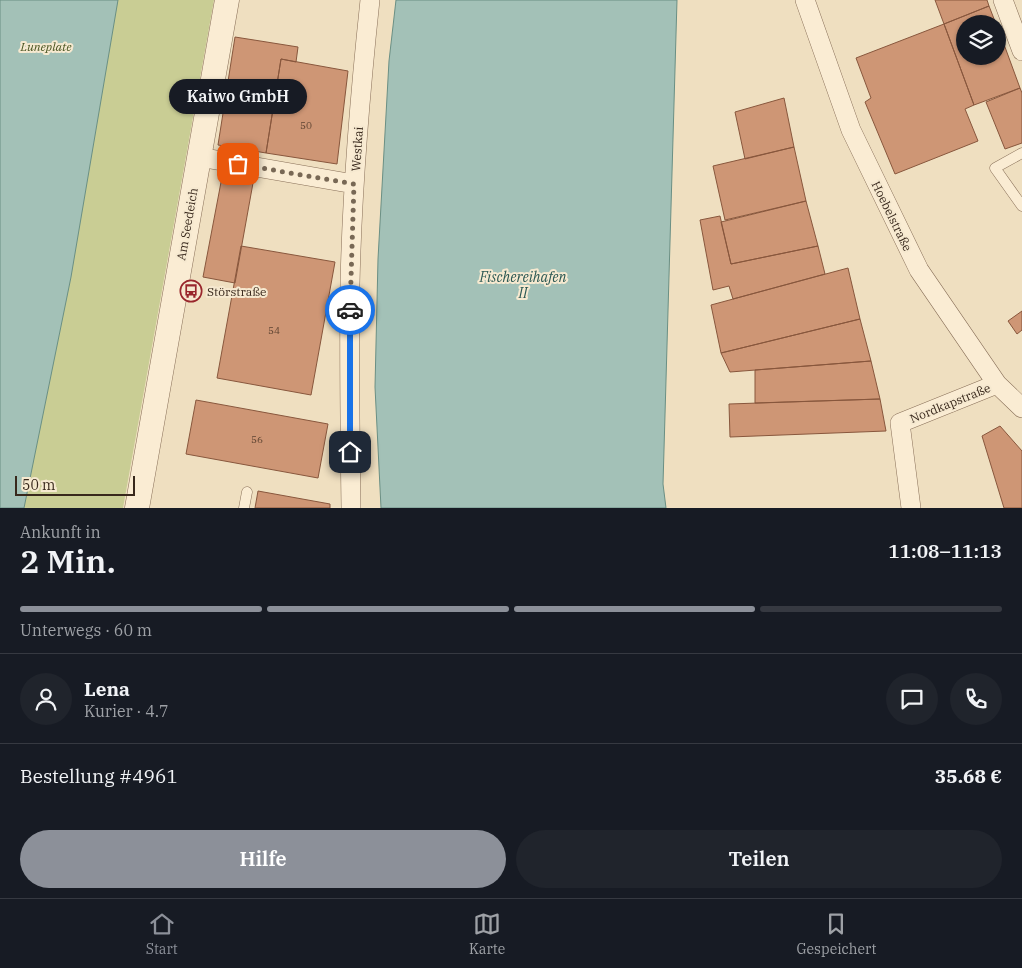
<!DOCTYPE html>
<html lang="de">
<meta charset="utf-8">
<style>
:root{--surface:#171b24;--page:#20242c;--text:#f1f3f6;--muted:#9ea1a6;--line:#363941;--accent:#8c9099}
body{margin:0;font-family:"IBM Plex Serif",serif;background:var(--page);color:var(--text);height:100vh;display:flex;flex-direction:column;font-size:19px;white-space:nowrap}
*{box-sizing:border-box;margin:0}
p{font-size:16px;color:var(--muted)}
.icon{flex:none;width:28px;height:28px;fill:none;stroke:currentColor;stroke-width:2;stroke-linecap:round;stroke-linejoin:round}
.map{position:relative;height:508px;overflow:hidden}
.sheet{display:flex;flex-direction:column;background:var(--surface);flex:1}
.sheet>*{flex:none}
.tools{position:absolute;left:956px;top:15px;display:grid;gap:10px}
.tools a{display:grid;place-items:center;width:50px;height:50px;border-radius:50%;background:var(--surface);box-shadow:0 1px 4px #0004;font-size:25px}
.scale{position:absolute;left:15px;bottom:12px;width:120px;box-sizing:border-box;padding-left:5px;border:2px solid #38281c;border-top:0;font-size:14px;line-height:18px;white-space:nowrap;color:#38281c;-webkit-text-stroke:4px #f6e9d0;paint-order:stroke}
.pin{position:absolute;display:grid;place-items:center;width:42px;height:42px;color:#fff;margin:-21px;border-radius:10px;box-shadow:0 2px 8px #0006}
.courier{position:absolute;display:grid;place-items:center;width:50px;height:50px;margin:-25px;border:4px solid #1a73e8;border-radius:50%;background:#fff;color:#222;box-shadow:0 1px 6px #0007}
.bubble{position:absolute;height:35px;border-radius:18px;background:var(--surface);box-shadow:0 1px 4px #0004;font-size:16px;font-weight:600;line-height:35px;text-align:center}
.head em{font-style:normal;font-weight:600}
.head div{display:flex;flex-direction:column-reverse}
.head{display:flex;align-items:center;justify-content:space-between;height:85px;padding:0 20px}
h1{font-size:32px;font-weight:600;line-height:38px}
.bar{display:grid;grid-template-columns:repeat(4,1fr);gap:8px 5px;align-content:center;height:60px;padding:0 20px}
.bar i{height:6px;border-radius:4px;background:var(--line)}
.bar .active{background:var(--accent)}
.bar p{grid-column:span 4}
.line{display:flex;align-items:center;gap:12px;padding:0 20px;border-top:1px solid var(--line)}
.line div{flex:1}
.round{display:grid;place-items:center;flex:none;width:52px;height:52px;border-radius:26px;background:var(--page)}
.action{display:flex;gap:10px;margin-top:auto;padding:10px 20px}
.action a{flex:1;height:58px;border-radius:30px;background:var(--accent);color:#fff;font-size:20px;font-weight:600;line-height:58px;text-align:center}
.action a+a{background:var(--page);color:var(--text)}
.menu{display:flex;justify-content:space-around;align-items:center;height:70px;border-top:1px solid var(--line);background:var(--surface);font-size:14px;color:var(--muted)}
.menu a{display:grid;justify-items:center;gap:2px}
.menu .active{color:var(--accent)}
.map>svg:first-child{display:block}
</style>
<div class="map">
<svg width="1022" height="508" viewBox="0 0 1022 508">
<rect width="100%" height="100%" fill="#efdfc0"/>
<path fill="#c9cd94" d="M0 0H214L123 508H0Z"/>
<path fill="#a3c1b7" stroke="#6a8f84" d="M0 0H118L71 277 24 508H0Z
M396 0H677L663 484 666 508H381L375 387 378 259 389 61Z"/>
<path fill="#ce9675" stroke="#88573d" d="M935 0H987L989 6 944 24Z
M989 6 996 24H965V56H998V28L1020 88 974 105 944 24Z
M944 24 974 105 965 109 978 141 895 174 865 102 871 98 856 58Z
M235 37 298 47 296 62 281 59 266 153 218 145Z
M281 59 348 71 337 164 266 153Z
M1020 88 1022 93V143L1005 149 986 102Z
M784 98 794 147 745 159 735 112Z
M794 147 806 201 725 220 713 166Z
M222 177 253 183 235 283 203 277Z
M806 201 818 246 731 264 721 222Z
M720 216 731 264 818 246 825 274 733 299 729 286 713 290 700 220Z
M241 246 335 262 311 395 217 378Z
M848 268 860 319 721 353 711 305Z
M1022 311V330L1017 334 1008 321Z
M860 319 871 361 730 372 721 353Z
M871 361 880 399 755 403V370Z
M880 399 886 431 730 437 729 404Z
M196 400 328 424 318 478 186 454Z
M1000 426 1022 451V508H1004L982 436Z
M258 491 330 504V508H255Z"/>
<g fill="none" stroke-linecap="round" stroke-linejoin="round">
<g stroke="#886f58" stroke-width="11">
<path id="service" d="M1022 153 995 168 1022 206
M244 508 247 492"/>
</g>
<g stroke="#886f58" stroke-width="20">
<path id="minor" d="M805 0 851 130 919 270 997 384 1022 408
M1003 0 1022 51
M199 157 354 184
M351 508C350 433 349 359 350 284 352 189 360 94 370 0
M911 508 900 423 997 384"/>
</g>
<g stroke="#886f58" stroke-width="25">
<path id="tertiary" d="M137 508 227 0"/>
</g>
<use href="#service" stroke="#faecd3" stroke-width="10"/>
<use href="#minor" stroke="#faecd3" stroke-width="19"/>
<use href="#tertiary" stroke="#faecd3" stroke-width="24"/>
</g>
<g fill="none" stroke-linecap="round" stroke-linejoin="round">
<path stroke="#786855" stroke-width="5" stroke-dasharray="0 9" d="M238 164 354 184 350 310"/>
<path stroke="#1a73e8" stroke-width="6" d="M350 310V452"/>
</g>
<defs>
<g id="bus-ring" transform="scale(1.125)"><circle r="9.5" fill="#f6e9d0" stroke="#99262c" stroke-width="1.5"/><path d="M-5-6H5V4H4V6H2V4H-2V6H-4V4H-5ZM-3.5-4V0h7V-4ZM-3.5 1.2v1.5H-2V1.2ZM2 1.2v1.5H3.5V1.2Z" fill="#99262c"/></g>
</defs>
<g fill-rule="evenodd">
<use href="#bus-ring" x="191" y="291"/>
</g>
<g text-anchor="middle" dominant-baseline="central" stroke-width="4" stroke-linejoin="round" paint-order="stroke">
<g font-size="10" fill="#5e4432">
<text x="306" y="125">50</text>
<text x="274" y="330">54</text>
<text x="257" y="439">56</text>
</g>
<g font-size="12" font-style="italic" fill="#4a5522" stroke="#f6e9d0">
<text x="46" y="46">Luneplate</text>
</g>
<g font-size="12" fill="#38281c" stroke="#f6e9d0">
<text transform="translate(357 149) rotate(-86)">Westkai</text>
<text transform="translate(892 216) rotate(64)">Hoebelstraße</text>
<text transform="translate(187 224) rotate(-80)">Am Seedeich</text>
<text transform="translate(950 403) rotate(-22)">Nordkapstraße</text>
</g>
<g font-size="12" fill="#38281c" stroke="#f6e9d0" text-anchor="start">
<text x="207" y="291">Störstraße</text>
</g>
<g font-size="14" font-style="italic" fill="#2b5853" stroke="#f6e9d0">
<text x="523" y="277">Fischereihafen<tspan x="523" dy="16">II</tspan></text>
</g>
</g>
</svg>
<div class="tools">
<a><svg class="icon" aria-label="layers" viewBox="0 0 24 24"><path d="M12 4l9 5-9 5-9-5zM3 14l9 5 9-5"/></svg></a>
</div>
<div class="scale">50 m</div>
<div class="pin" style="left:238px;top:164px;background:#ea580c"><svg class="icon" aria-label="bag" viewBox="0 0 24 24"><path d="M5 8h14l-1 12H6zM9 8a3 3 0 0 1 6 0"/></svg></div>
<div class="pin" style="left:350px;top:452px;background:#1f2937"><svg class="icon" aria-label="home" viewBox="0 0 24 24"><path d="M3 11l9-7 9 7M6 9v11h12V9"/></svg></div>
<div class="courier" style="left:350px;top:310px"><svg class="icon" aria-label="car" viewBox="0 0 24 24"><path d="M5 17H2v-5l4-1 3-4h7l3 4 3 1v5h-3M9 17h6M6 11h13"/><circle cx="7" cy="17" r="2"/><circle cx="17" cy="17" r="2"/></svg></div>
<div class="bubble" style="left:169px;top:79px;width:138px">Kaiwo GmbH</div>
</div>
<section class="sheet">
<div class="head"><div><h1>2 Min.</h1><p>Ankunft in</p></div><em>11:08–11:13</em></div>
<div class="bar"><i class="active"></i><i class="active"></i><i class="active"></i><i></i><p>Unterwegs · 60 m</p></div>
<div class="line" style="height:90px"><a class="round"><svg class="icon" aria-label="person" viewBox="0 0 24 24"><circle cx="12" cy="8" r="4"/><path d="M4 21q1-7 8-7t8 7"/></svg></a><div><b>Lena</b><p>Kurier · 4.7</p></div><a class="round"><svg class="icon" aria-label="chat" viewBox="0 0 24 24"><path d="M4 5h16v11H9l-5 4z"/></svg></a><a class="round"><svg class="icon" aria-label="phone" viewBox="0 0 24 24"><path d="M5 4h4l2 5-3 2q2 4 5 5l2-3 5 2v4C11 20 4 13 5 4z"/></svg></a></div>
<div class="line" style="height:65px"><div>Bestellung #4961</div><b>35.68 €</b></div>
<div class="action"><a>Hilfe</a><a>Teilen</a></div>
</section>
<nav class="menu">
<a class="active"><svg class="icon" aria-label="home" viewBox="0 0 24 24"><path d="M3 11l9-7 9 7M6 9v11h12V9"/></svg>Start</a>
<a><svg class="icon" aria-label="map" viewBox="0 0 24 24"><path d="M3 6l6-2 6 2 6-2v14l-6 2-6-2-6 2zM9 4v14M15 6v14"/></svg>Karte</a>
<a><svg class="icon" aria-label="saved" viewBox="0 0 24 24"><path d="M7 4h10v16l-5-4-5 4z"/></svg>Gespeichert</a>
</nav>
